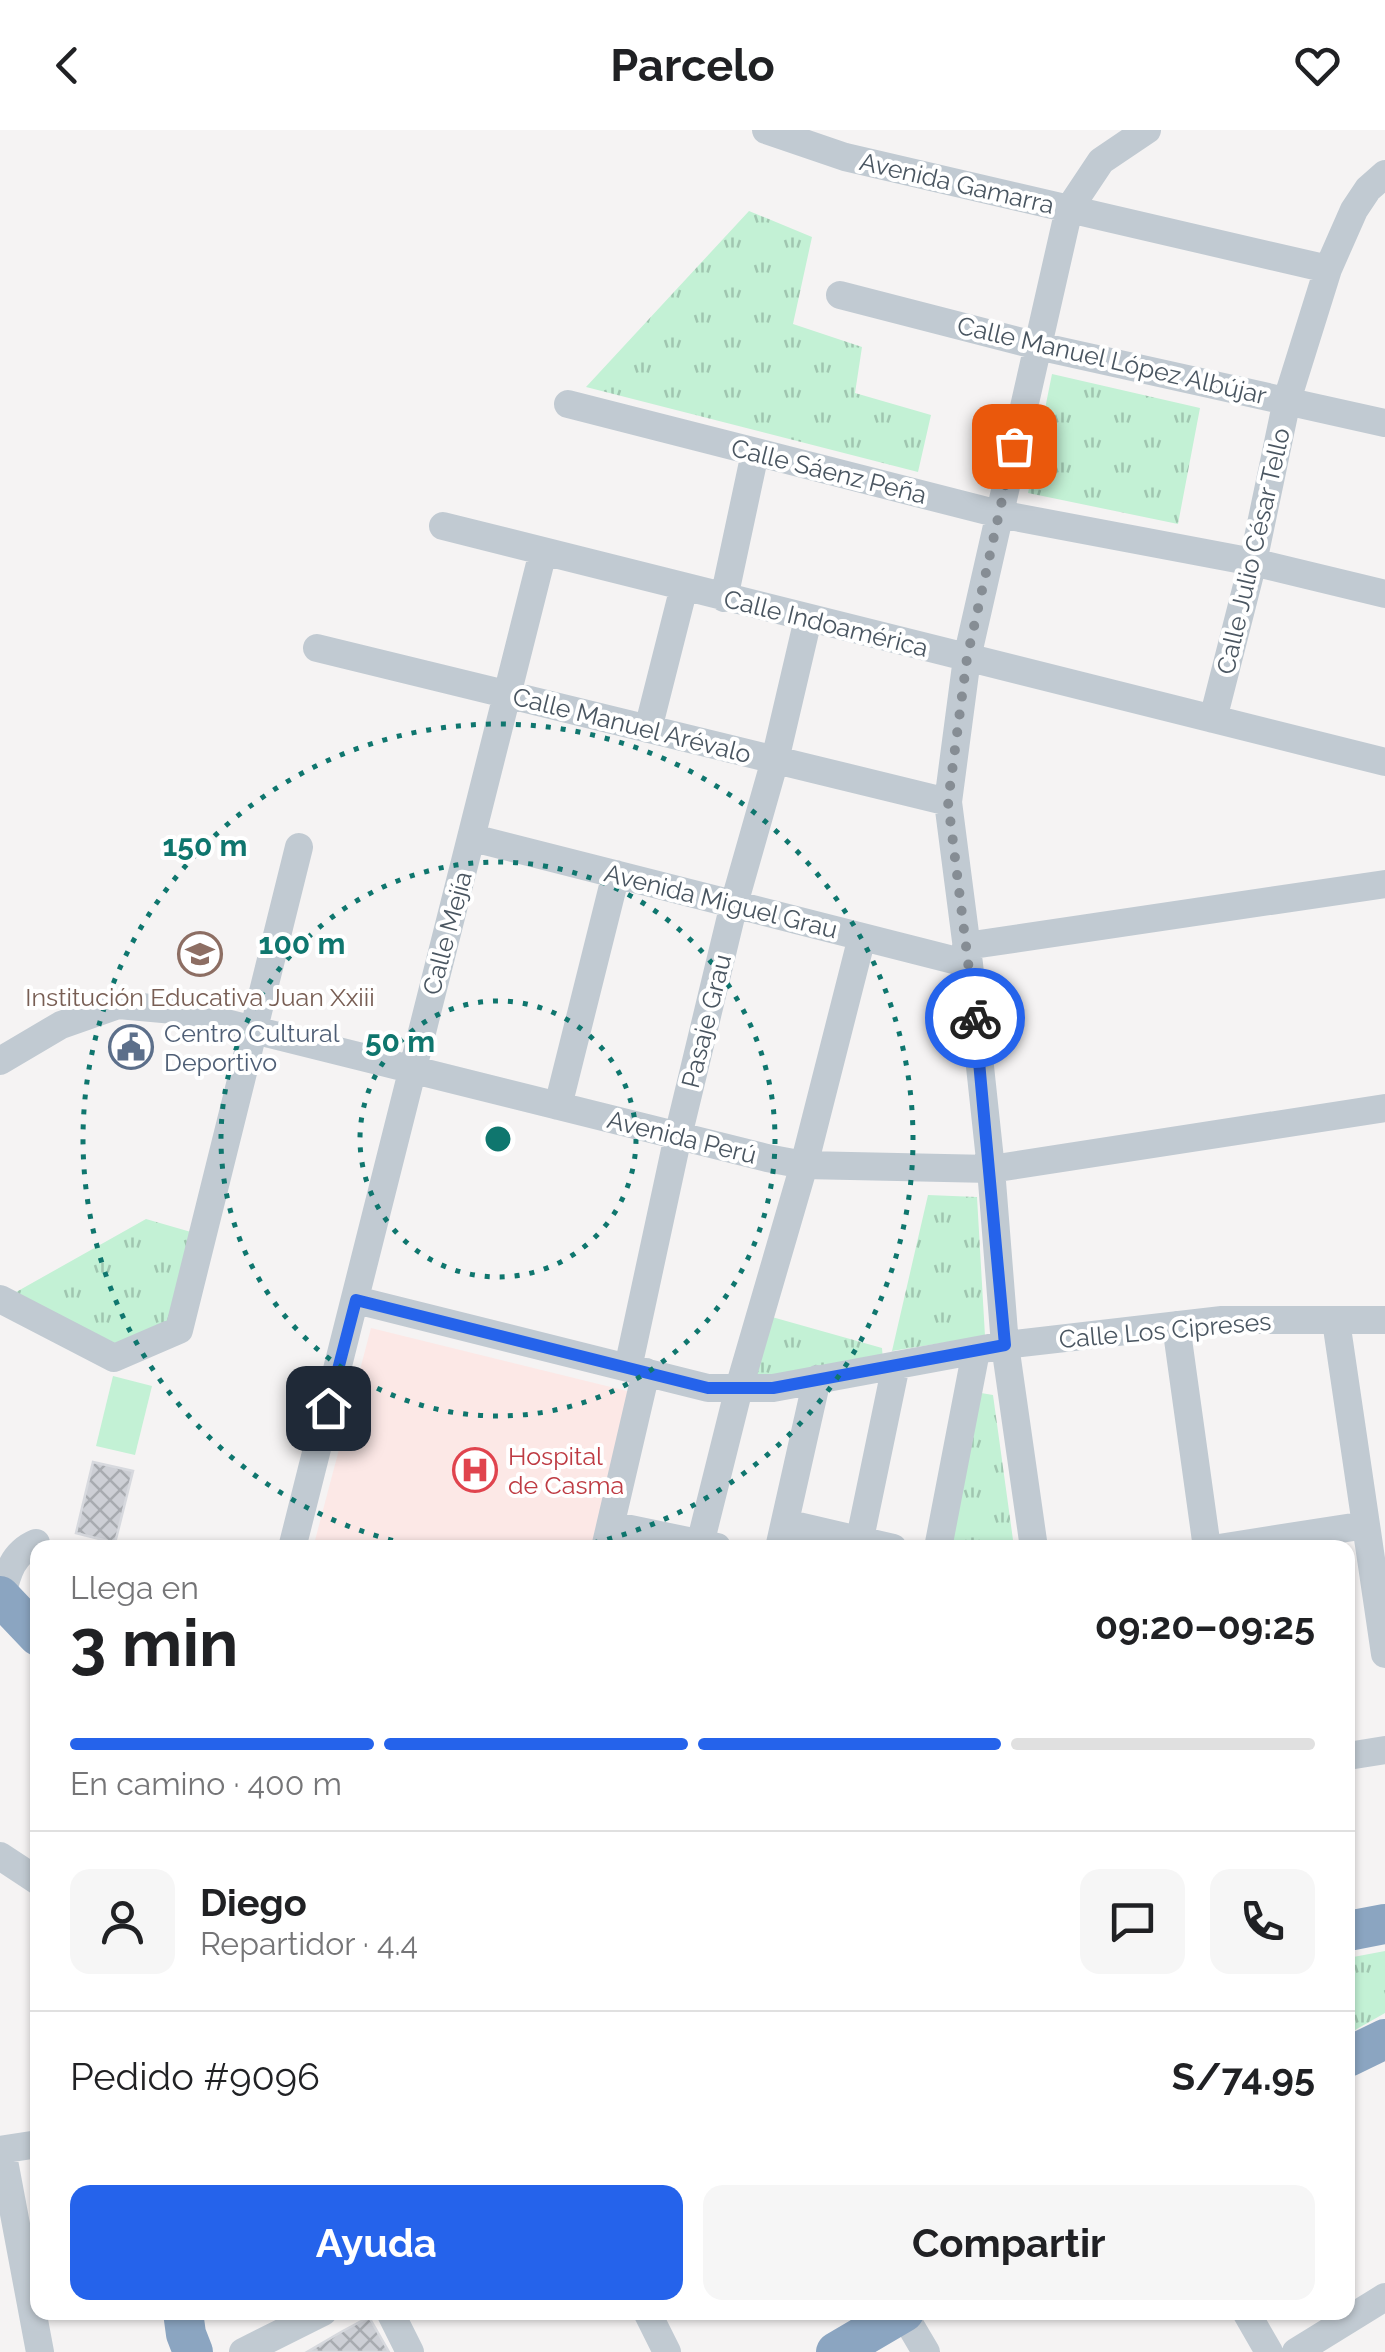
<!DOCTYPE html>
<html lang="es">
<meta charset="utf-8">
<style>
:root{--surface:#fff;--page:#f6f6f6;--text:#202124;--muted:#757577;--line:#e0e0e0;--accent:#2563eb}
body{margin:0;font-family:Raleway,sans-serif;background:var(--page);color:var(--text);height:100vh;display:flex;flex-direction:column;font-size:38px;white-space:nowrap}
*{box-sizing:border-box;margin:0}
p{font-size:32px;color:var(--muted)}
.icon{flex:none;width:55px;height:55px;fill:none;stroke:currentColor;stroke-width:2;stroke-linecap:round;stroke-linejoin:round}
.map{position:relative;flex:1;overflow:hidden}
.panel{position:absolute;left:30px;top:1410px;width:1325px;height:780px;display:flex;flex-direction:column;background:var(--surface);border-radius:20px;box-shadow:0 2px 8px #0004}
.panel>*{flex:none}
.pin{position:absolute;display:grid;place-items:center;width:85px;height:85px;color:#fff;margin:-42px;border-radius:20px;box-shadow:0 5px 15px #0006}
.courier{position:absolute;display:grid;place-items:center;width:100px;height:100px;margin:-50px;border:8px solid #2563eb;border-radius:50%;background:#fff;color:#222;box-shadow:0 2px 12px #0007}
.head em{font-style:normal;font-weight:700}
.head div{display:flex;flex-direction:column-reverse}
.head{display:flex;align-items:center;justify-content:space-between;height:170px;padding:0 40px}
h1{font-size:65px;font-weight:700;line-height:75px}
.bar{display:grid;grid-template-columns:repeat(4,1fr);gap:15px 10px;align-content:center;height:120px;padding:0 40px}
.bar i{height:12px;border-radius:8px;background:var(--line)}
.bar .current{background:var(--accent)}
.bar p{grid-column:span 4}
.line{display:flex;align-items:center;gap:25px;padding:0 40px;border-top:2px solid var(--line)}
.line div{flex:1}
.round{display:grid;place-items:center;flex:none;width:105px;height:105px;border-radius:20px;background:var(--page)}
.action{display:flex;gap:20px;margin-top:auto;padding:20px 40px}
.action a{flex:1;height:115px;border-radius:20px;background:var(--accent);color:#fff;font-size:40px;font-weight:700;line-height:115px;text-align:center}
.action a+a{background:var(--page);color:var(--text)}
header{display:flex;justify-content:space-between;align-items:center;height:130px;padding:0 40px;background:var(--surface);font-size:45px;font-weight:700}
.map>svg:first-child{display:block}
</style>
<header><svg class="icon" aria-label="back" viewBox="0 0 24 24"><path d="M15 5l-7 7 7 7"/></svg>Parcelo<svg class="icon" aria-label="heart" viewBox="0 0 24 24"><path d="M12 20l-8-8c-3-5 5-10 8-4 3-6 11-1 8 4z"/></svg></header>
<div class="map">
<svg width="1385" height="2222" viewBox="0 0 1385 2222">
<defs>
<pattern id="park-tufts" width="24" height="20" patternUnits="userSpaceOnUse" patternTransform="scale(2.5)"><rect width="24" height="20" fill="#c3f1d5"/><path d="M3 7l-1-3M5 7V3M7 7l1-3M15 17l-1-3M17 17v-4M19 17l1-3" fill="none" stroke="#a0c6b0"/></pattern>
<pattern id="building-cross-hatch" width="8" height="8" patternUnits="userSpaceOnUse" patternTransform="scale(2.5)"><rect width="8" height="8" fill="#cdcfd5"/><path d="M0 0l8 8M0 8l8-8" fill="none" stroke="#a8abb0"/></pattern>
</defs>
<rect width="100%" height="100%" fill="#f5f3f3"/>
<path fill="#fce8e6" d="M371 1198 635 1263 597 1417 313 1418Z"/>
<path fill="#c3f1d5" d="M113 1246 152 1256 135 1325 96 1316Z"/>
<path fill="url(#park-tufts)" d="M749 81 812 107 793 194 862 217 855 263 931 285 918 342 586 257Z
M1052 244 1200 278 1178 394 1028 363Z
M928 1065 977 1067 985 1206 892 1221Z
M146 1089 191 1102 169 1190 116 1214 9 1166Z
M772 1187 882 1218 883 1231 752 1250Z
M981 1263 993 1265 1014 1417 950 1418Z
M1385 1821V1883L1348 1904V1828Z"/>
<path fill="url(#building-cross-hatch)" stroke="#d7d9de" stroke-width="2.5" d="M93 1332 133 1341 115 1413 76 1403Z
M369 2187 389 2222H307L341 2202Z"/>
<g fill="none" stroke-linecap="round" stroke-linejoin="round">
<path stroke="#c1cad2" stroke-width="28" d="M766 0 845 27 1328 139
M840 165 1038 216 1385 293
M568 274 999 384 1253 432 1385 464
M443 396 1385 632
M724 468 755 323
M317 518 948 672
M1213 589 1253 432 1287 270 1328 139 1354 80 1368 59 1385 44
M648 599 684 457
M473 708 969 834
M966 816 1385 754
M0 931 61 895 118 875 174 880 767 1028 804 1035 991 1039 1385 978
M558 976 616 744
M0 1169 114 1228 179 1200 299 717
M356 1170 708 1258H773L1005 1215 1222 1190H1385
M1336 1191 1385 1524
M1176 1195 1207 1418
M628 1238 678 1006 734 774 775 630 808 489
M785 1393 893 1418
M611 1395 717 1417
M292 1418 543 422
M605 1418 646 1242
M699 1418 739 1258 804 1035 862 807
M779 1418 817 1249
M858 1418 896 1235
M938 1418 976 1221
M1034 1418 1005 1215 991 1039 969 834 948 672 967 528 1069 79 1101 31 1147 0
M1219 1418 1366 1395
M1 1468C7 1445 12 1423 36 1413
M1348 1626 1385 1620
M0 1726 38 1751
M0 2020 38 2014
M2 2020 40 2222
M390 2182 410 2222
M647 2182 667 2222
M1246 2182 1269 2222
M903 2183 926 2222
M243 2222 323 2182
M1296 2222 1385 2167"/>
<path stroke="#8ba5c1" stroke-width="40" d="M0 1466 38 1506
M1348 1801 1385 1794
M1348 1927 1385 1909
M183 2182 186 2204 193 2222
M836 2222 904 2182"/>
</g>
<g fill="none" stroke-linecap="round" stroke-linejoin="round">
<path stroke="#868d94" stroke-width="10" stroke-dasharray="0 18" d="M975 888 948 672 967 528 1014 316"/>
<path stroke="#2563eb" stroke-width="12" d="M328 1278 356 1170 708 1258H773L1005 1215 975 888"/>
</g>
<g fill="none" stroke="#0f766e" stroke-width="5" stroke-dasharray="5 10">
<circle cx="498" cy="1009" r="138"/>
<circle cx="498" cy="1009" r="277"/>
<path d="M422 1417A415 415 0 1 1 574 1417"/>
</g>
<defs>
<g id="school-ring" transform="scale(2.25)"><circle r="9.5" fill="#fff" stroke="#8d6e63" stroke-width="1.5"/><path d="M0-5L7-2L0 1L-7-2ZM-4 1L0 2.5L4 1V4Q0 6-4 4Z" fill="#8d6e63"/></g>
<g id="civic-ring" transform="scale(2.25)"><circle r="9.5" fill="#fff" stroke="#5c6f8a" stroke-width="1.5"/><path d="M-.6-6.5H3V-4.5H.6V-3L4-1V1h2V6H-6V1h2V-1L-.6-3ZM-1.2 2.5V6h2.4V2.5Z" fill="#5c6f8a"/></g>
<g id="hospital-ring" transform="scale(2.25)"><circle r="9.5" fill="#fff" stroke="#e0444e" stroke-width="1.5"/><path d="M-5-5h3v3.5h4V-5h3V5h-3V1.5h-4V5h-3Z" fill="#e0444e"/></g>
</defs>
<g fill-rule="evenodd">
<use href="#school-ring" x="200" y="824"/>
<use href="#civic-ring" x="131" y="917"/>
<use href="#hospital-ring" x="475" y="1340"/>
</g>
<g text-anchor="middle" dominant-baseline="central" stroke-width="8" stroke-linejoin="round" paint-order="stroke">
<g font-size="25" fill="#4a5661" stroke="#fff">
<text transform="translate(957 53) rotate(13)">Avenida Gamarra</text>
<text transform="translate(1112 230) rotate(13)">Calle Manuel López Albújar</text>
<text transform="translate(829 341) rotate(14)">Calle Sáenz Peña</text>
<text transform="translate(1253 421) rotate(-77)">Calle Julio César Tello</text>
<text transform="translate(826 493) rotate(14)">Calle Indoamérica</text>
<text transform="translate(632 595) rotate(14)">Calle Manuel Arévalo</text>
<text transform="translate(721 771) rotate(14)">Avenida Miguel Grau</text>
<text transform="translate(447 803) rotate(-75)">Calle Mejía</text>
<text transform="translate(706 891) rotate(-76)">Pasaje Grau</text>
<text transform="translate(682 1007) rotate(14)">Avenida Perú</text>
<text transform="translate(1165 1200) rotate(-5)">Calle Los Cipreses</text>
</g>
<g font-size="25" fill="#785e54" stroke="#fff">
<text x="200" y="867">Institución Educativa Juan Xxiii</text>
</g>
<g font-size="25" fill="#4e5e75" stroke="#fff" text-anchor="start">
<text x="164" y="903">Centro Cultural<tspan x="164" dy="29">Deportivo</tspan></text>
</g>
<g font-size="25" fill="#be3a42" stroke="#fff" text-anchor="start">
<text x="508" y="1326">Hospital<tspan x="508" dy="29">de Casma</tspan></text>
</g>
</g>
<circle cx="498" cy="1009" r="15" fill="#0f766e" stroke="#fff" stroke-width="5"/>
<g font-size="30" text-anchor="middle" font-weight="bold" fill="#0f766e" stroke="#fff" stroke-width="8" stroke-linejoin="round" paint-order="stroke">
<text x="205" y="726">150 m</text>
<text x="302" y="824">100 m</text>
<text x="400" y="922">50 m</text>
</g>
</svg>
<div class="pin" style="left:1014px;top:316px;background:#ea580c"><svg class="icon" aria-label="bag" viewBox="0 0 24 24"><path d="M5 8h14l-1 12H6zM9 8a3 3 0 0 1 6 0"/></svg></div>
<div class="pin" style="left:328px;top:1278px;background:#1f2937"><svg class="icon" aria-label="home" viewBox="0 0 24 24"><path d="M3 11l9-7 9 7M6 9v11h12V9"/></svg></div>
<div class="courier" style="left:975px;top:888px"><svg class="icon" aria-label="bike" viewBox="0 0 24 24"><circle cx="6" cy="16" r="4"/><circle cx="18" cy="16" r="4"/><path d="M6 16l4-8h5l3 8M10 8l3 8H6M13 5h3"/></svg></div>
<section class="panel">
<div class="head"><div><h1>3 min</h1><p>Llega en</p></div><em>09:20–09:25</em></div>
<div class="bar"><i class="current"></i><i class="current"></i><i class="current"></i><i></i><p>En camino · 400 m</p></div>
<div class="line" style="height:180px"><a class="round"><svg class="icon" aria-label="person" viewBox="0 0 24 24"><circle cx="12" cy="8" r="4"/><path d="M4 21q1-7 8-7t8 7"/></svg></a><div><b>Diego</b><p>Repartidor · 4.4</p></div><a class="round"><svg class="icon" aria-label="chat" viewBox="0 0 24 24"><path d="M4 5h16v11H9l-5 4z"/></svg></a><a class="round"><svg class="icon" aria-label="phone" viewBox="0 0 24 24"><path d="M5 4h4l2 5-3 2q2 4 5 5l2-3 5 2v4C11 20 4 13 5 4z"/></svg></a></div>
<div class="line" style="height:130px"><div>Pedido #9096</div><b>S/74.95</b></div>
<div class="action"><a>Ayuda</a><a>Compartir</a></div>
</section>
</div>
